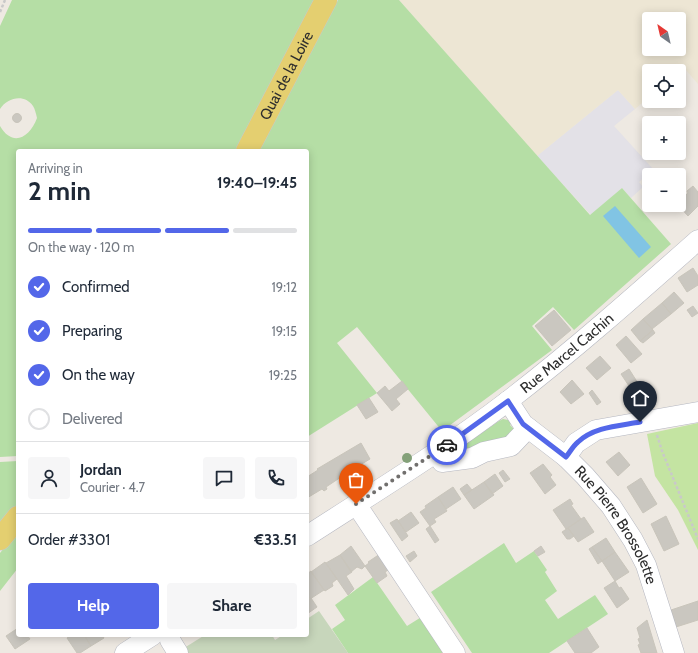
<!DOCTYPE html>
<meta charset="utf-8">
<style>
:root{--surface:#fff;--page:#f6f6f7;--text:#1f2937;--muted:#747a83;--line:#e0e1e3;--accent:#5367e9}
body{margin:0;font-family:Cabin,sans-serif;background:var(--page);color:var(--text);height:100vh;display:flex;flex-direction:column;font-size:15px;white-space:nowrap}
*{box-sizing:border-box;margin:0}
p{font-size:13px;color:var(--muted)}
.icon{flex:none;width:22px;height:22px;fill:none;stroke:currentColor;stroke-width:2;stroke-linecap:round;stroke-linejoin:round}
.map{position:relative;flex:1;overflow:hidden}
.panel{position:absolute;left:16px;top:149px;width:293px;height:488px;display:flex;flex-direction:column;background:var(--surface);border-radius:4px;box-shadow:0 2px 10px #0003}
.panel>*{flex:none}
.needle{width:26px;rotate:326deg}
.controls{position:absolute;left:642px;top:12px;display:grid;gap:8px}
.controls a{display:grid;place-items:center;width:44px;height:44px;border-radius:4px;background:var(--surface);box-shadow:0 2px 10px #0003;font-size:20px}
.pin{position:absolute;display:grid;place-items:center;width:34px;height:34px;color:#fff;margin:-41px -17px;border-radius:50% 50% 50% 0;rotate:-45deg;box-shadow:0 0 4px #0007}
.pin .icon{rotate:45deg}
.courier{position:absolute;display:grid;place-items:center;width:40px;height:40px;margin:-20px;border:3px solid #5367e9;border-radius:50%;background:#fff;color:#222;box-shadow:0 1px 5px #0007}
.overview em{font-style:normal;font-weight:700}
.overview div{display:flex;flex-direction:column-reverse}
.overview{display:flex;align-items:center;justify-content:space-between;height:68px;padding:0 12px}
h1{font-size:26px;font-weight:700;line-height:30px}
.bar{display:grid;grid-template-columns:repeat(4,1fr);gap:6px 4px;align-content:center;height:48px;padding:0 12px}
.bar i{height:5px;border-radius:3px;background:var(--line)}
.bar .active{background:var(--accent)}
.bar p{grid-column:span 4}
.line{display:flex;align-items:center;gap:10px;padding:0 12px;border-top:1px solid var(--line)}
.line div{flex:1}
.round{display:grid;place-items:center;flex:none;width:42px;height:42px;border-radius:4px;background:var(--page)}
ol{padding:0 12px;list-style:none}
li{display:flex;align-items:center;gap:12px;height:44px}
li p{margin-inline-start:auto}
li .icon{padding:4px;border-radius:50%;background:var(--accent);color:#fff;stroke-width:4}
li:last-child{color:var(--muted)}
li i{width:22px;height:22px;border:2px solid var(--line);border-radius:50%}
.cta{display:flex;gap:8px;margin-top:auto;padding:8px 12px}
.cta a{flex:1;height:46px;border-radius:4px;background:var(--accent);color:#fff;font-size:16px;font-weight:700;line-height:46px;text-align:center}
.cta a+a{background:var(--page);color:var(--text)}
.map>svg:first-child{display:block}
</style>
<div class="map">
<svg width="698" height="653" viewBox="0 0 698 653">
<rect width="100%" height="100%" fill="#eee9e2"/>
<path fill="#e3e1e7" d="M618 90 635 109 614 126 653 169 639 182 643 187 631 198 622 188 591 215 537 156Z"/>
<path fill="#ede6d4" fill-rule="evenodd" d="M399 0H698V84L685 69 679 73V71H649V97L635 109 618 90 537 156ZM649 19H679V49H649Z"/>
<path fill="#b5dea5" d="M12 0H319L240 151H18V456L0 457V126C13 148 30 137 37 118 36 114 35 109 33 106 24 93 7 98 0 109V26Z
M338 0H399L590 215 622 188 671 244 574 330 553 307 532 326 552 350 442 431 357 327 337 343 377 393 307 437V151H258Z
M503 419 508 420 512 423 510 425 514 429 512 435 465 452 463 449 464 445 499 421Z
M18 461V505L0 528V462Z
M18 531V568L0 591V553Z
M504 543 516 563 534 551 547 570 545 572 557 591 545 600 558 619 595 595 608 614 549 653H472L431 592Z
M373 577 407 626 423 616 449 653H348L332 629 345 620 335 605Z"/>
<path fill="#c7d6bb" d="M319 611 348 653H176L205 635H272L275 640 283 635H307V619Z"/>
<path fill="#c4e4a2" d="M698 423V550L678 510 655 476 647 434Z"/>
<path fill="#81c4e4" d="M615 206 651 247 639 258 603 216Z"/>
<path fill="#cac7c0" stroke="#c9c5bb" d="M12.5 118a4.5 4.5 0 1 1 9 0a4.5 4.5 0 1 1-9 0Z
M693 186 698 192V206L688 216 678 205H679V201L688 193 687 191Z
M693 268 698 276V285L687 292 678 278Z
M674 292 684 303 671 314 662 303Z
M662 303 671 314 652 329 643 319Z
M693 306 698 313 692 317 687 310Z
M554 310 571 330 552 346 535 326Z
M643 319 653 330 640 341 631 330Z
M653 330 655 333 643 343 640 341Z
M626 336 642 354 631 363 616 345Z
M600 356 611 368 597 380 586 368Z
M629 369 648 399 639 401 621 374Z
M572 380 584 394 571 404 560 392Z
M402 381 408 389 396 399 400 404 392 411 377 393 385 386 389 391Z
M592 390 601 402 597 405 589 393Z
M369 398 378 412 366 419 357 405Z
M361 443 370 459 355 468 356 471 351 474 350 471 326 487 327 489 324 491 322 489 307 498V477L318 470 317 469Z
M619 452 630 465 618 476 606 462Z
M543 464 552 475 550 477 556 485 545 494 530 473Z
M503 470 510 479 505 482 499 473Z
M495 474 503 486 492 494 484 482Z
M641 478 657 504 643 513 627 487Z
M484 482 494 495 474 509 464 495Z
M467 484 472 490 464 495 460 489Z
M453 487 461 499 446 509 438 497Z
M438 497 447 511 434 519 436 522 430 526 420 512 426 508 425 506Z
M570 499 573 504 571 505 581 519 566 529 553 510Z
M411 512 419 523 406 532 398 521Z
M666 516 679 544 664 551 651 524Z
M584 517 594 532 578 542 568 528Z
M397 519 408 536 402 541 390 523Z
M430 526 439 540 435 543 426 529Z
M568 528 574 536 570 539H567L562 532Z
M606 538 615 552 602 561 592 547Z
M351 546 365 566 362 569 357 567 351 572 340 555Z
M541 546 545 552 538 556 534 551Z
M592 547 602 561 598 564 589 549Z
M414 551 417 556 410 562 406 556Z
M615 552 629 572 615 581 602 561Z
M380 554 391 568 385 572 387 576 377 583 365 566 369 563 368 562Z
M340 555 352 572 346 576 354 589 348 595 326 563Z
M325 562 337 579 332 583 333 586 325 591 311 572Z
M311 571 324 590 310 599 307 594V574Z
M615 581 619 588 621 587 629 599 617 608 604 588Z
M311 598 317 607 307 614V601Z
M698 601V620L676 627 671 610Z
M647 620 657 653H641L638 645 640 644 638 639 640 638 637 628Z
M18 628V635H27L30 639 15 649 6 636Z
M587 628 599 647 591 653H575L567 641Z
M72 635H84L91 646 80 653H77L67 638Z
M84 635H102L104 638 91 646Z"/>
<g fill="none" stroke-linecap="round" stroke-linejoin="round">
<g stroke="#b5b7c0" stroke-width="21">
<g id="minor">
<path id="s1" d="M508 401 523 424 566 457 585 476 611 506 633 540 646 565 674 653"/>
<path d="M566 457 576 443 596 430 698 412"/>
<path d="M442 462 472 458 484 452 511 446 528 428"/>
<path d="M356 504 455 653"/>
<path id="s2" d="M307 536C375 492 444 450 508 401 574 350 636 295 698 240"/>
<path d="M170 640 178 653"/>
<path d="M125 653 153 635"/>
</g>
</g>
<g stroke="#c9c9c9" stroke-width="23">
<g id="major">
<path id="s3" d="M247 151 326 0"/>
<path d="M0 539 18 517"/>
</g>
</g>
<path stroke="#c9c9c9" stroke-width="2.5" stroke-dasharray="3 2" stroke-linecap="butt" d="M0 12 5 0
M657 435 662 451 698 539"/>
<use href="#minor" stroke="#fff" stroke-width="20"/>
<use href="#major" stroke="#e4cf70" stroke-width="22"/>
</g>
<circle fill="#84a179" cx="407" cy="458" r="5"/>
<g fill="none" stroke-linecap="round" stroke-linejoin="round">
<path stroke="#716f6d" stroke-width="4" stroke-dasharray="0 7.2" d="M356 504 447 445"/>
<path stroke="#5367e9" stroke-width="5" d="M447 445 508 401 523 424 566 457C570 452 573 446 578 442 594 427 618 426 640 422"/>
</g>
<g text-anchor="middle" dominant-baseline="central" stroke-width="3.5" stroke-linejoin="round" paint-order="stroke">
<g font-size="15" fill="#2e2e2e" stroke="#fff">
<text stroke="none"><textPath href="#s3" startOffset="85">Quai de la Loire</textPath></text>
<text stroke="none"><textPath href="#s2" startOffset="318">Rue Marcel Cachin</textPath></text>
<text stroke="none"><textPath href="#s1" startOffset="167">Rue Pierre Brossolette</textPath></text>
</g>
</g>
</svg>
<div class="controls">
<a><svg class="needle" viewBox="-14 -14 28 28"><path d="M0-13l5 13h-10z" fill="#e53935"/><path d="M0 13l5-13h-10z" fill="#747a83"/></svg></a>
<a><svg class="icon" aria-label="locate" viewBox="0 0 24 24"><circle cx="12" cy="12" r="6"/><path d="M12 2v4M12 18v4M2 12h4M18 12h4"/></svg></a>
<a>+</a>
<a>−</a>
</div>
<div class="pin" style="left:356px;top:504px;background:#ea580c"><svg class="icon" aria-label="bag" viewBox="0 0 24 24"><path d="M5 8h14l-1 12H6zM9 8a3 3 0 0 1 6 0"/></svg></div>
<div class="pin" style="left:640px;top:422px;background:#1f2937"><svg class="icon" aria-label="home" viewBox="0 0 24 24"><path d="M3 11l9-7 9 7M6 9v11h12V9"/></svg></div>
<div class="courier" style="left:447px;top:445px"><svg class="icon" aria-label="car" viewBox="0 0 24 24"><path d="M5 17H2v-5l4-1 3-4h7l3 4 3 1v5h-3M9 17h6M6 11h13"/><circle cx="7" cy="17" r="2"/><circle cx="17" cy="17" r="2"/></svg></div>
<section class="panel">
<div class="overview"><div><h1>2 min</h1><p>Arriving in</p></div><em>19:40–19:45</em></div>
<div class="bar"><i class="active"></i><i class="active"></i><i class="active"></i><i></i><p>On the way · 120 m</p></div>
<ol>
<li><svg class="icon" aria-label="check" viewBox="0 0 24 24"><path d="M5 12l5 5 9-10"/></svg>Confirmed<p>19:12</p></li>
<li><svg class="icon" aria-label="check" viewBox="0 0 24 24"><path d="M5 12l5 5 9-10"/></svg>Preparing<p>19:15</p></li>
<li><svg class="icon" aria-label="check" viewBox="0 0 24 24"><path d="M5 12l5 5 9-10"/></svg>On the way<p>19:25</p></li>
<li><i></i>Delivered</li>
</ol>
<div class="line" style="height:72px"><a class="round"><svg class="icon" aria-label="person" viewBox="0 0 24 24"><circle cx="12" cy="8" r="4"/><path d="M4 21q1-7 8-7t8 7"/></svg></a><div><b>Jordan</b><p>Courier · 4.7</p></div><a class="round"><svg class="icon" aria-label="chat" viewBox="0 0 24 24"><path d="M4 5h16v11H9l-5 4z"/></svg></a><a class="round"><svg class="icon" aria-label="phone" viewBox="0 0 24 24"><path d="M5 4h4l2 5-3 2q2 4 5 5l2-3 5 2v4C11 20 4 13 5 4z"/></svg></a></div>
<div class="line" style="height:52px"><div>Order #3301</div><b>€33.51</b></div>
<div class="cta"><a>Help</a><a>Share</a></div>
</section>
</div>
